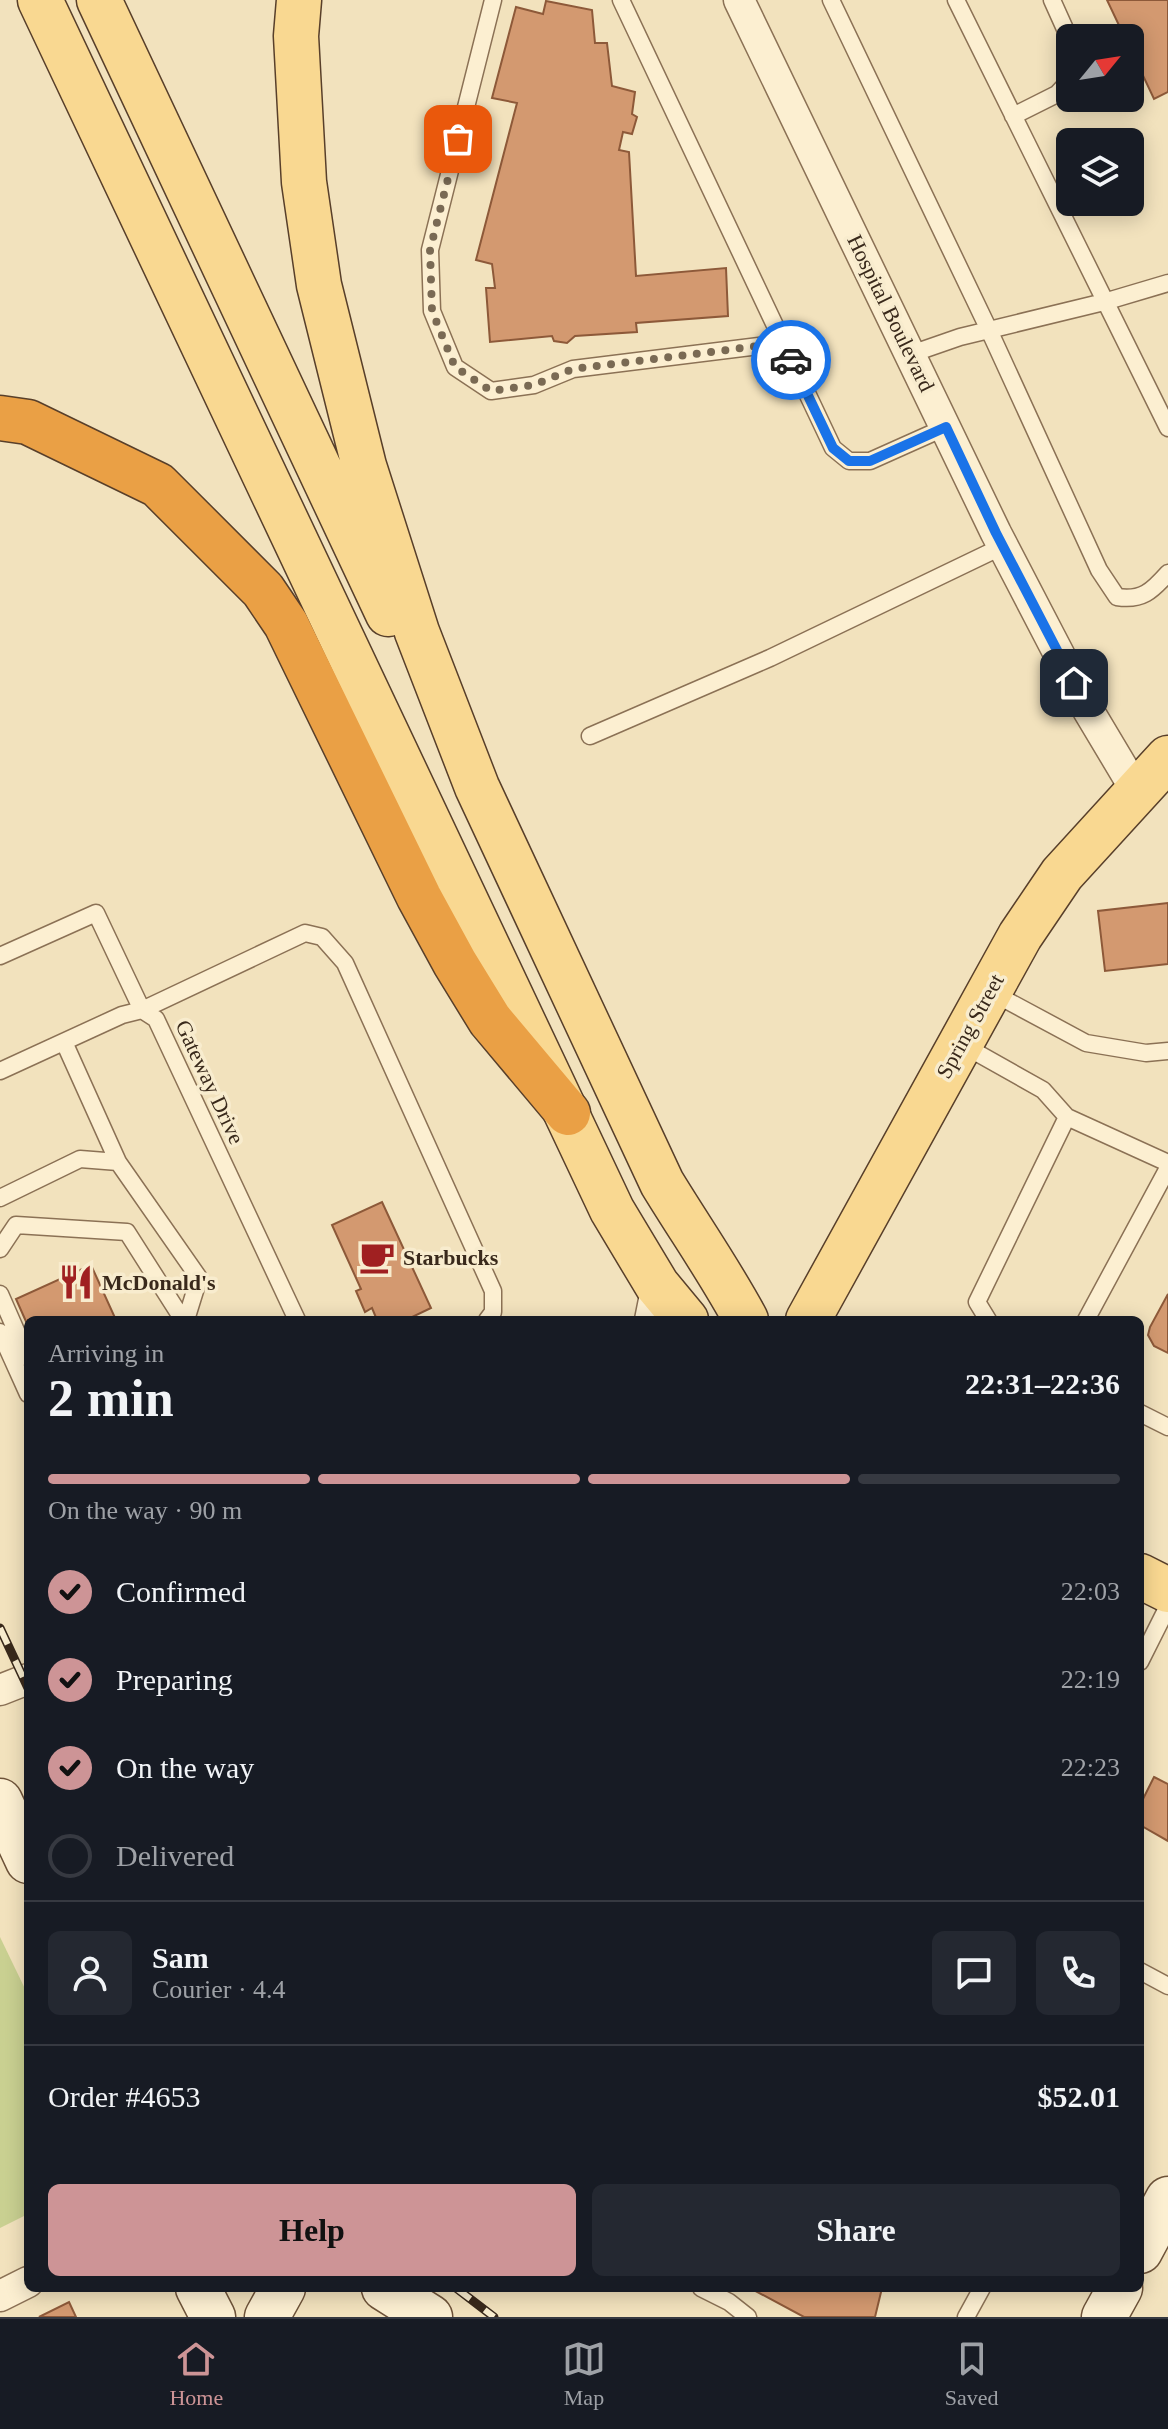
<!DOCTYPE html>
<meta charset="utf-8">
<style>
:root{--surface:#171b24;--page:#242831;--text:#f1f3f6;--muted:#9ea1a6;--line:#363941;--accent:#cd9496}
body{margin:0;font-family:"Times New Roman",serif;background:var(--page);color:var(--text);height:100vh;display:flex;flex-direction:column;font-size:30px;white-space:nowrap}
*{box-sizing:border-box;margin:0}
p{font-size:26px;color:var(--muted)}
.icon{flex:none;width:44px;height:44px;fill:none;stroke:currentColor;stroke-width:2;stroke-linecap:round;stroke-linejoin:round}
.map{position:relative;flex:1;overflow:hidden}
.panel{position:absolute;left:24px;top:1316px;width:1120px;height:976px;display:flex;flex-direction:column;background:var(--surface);border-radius:12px;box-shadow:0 4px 20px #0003}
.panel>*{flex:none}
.needle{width:52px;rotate:60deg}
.controls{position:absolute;left:1056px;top:24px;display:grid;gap:16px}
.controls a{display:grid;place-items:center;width:88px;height:88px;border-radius:12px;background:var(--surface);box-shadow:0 4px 20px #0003;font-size:40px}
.pin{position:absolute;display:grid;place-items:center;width:68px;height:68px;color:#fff;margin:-34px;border-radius:16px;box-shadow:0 4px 12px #0006}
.courier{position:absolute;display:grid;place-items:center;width:80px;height:80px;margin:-40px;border:6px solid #1a73e8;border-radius:50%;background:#fff;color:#222;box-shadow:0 2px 10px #0007}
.overview em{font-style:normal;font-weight:800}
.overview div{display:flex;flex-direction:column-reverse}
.overview{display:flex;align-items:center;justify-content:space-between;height:136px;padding:0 24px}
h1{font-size:52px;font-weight:800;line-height:60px}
.bar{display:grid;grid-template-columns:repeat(4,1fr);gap:12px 8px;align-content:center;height:96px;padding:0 24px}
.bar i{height:10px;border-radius:6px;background:var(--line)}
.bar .active{background:var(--accent)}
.bar p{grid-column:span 4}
.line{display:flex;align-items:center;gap:20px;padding:0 24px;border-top:2px solid var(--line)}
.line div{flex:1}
.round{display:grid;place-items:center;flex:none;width:84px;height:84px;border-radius:12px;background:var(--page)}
ol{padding:0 24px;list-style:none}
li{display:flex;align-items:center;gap:24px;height:88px}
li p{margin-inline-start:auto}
li .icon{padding:8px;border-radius:50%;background:var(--accent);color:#111;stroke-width:4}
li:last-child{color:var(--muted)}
li i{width:44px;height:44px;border:4px solid var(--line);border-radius:50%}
.action{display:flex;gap:16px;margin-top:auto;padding:16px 24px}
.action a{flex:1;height:92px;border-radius:12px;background:var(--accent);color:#111;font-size:32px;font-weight:800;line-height:92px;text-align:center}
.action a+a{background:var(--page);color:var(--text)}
.tab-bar{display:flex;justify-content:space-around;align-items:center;height:112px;border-top:2px solid var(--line);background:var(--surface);font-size:22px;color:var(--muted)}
.tab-bar a{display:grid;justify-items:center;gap:4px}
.tab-bar .active{color:var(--accent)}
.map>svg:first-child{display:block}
</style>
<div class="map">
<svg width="1168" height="2317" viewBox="0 0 1168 2317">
<rect width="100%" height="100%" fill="#f2e2bd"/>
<path fill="#c9d091" d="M0 1937 28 1995V2214L0 2228Z"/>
<path fill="#d39970" stroke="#8d5939" stroke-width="2" d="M1107 0H1168V92L1154 99 1130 48V38H1125Z
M546 1 592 10 595 43H607L612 86 635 92 632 114 637 117 632 134 623 132 619 150 629 152 636 276 726 268 728 316 636 323 637 332 575 336 567 343 554 341 552 336 490 342 486 288H495L492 264 476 260 517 103 492 98 516 7 543 14Z
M1168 903V964L1105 971 1098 911Z
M382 1202 431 1308 406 1320H377L372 1308 365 1312 356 1291 361 1289 332 1225Z
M91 1265 116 1320H28V1326L16 1299Z
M1168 1294V1353L1154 1346 1148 1335 1150 1327Z
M1154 1777 1168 1784V1841L1140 1825V1805Z
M750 2288H882L875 2317H804Z
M69 2302 76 2317H39Z"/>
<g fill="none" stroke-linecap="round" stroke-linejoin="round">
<g stroke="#8b7155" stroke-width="19">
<path id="lane" d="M493 0 430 250 432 311 455 367 491 391 534 385 573 369 783 343
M621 0 833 448 849 461H870L946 427
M831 0 989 330 1099 570 1117 597C1142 601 1152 591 1168 573
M956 0 1168 428
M1052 0 1070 40
M1013 116 1057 94 1070 80
M911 354 960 337 1104 302 1168 283
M590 736 770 658 1003 546
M0 956 96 913 142 1010 305 933 322 937 345 963 493 1291V1312L487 1320
M991 992 1086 1043 1146 1053 1168 1051
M64 1042 118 1162
M963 1045 1043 1090 1067 1117 977 1302 988 1320
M0 1071 122 1015 142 1010 156 1019 297 1320
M1067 1117 1168 1163
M0 1198 80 1159 118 1162 199 1278 186 1320
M0 1249 16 1225 127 1232 183 1320
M0 1294 28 1358
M1086 1320 1168 1168
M0 1332 28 1394
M1140 1413 1168 1427
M1140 1662 1168 1606
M1140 1971 1168 1986
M701 2288 729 2302 748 2317
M966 2317 982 2288"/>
</g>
<g stroke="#8b7155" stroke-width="33">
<path id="street" d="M739 0 996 533 1088 710 1137 792
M650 1320 657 1285
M0 1690 28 1679
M0 2296 28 2282"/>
</g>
<g stroke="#6d5238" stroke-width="47">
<path id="secondary" d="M0 1801 28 1861
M1140 2251 1168 2199
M198 2288 213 2317
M384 2288 430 2317
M267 2317 283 2288
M1104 2317 1120 2288"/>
</g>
<g stroke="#583f2a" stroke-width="47">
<path id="primary" d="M40 0 612 1210 657 1285 686 1320
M99 0 388 614
M299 0 296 36 304 182 319 285 364 466 417 632 477 787 662 1183C690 1229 721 1273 746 1320
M808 1320 1020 936 1062 874 1168 758
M1140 1576 1168 1590"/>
</g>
<g stroke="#583f2a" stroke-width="47">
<path id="highway" d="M0 418 28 422 158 485 263 590 286 624 419 897 455 963 490 1020 568 1113"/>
</g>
<use href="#lane" stroke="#fcefd1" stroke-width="16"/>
<use href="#street" stroke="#fcefd1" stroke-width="30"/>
<use href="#secondary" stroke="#fcefd1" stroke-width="44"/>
<use href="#primary" stroke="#f9d891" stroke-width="44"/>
<use href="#highway" stroke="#eaa045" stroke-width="44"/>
<g stroke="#39291b" stroke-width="9">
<path id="rail" d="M0 1628 28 1688
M456 2288 494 2317"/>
</g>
<use href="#rail" stroke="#f8ecce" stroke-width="6" stroke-dasharray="18" stroke-linecap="butt"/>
</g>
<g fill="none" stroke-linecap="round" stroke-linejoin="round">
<path stroke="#7a6a54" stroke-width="8" stroke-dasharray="0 14.4" d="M458 139 430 250 432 311 455 367 491 391 534 385 573 369 783 343 791 360"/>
<path stroke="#1a73e8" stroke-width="10" d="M791 360 833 448 849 461H870L946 427 996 533 1074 683"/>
</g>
<defs>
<g id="cafe-bare" transform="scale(2.76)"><path d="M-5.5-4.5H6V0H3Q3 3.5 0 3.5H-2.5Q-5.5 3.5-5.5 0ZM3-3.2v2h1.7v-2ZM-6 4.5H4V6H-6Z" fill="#a02021" stroke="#f8ecce" stroke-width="2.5" paint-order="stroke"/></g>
<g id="restaurant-bare" transform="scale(2.76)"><path d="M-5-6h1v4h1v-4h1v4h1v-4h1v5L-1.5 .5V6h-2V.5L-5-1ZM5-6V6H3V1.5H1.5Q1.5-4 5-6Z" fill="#a02021" stroke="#f8ecce" stroke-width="2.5" paint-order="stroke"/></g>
</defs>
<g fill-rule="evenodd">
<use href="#cafe-bare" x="377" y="1257"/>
<use href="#restaurant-bare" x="76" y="1282"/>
</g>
<g text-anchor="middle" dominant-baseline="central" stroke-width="7" stroke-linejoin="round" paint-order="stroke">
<g font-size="22" fill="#39291b" stroke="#f8ecce">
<text transform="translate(891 313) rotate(64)">Hospital Boulevard</text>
<text transform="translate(970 1026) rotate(-61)">Spring Street</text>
<text transform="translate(210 1082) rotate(65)">Gateway Drive</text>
</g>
<g font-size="22" font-weight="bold" fill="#39291b" stroke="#f8ecce" text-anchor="start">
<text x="403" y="1257">Starbucks</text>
<text x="102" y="1282">McDonald's</text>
</g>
</g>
</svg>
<div class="controls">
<a><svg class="needle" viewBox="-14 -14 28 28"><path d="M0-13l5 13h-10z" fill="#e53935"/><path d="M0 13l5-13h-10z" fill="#9ea1a6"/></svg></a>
<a><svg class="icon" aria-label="layers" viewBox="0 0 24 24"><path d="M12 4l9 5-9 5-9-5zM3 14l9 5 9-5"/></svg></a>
</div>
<div class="pin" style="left:458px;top:139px;background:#ea580c"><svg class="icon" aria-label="bag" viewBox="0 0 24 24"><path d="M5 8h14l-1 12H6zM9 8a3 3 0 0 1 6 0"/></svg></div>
<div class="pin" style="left:1074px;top:683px;background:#1f2937"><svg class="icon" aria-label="home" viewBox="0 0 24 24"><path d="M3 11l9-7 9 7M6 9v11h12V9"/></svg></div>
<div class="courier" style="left:791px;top:360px"><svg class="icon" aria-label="car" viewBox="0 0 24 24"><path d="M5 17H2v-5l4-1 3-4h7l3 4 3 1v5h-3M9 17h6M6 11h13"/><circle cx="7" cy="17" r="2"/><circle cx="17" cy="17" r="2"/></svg></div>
<section class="panel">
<div class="overview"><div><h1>2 min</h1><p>Arriving in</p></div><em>22:31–22:36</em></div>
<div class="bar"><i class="active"></i><i class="active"></i><i class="active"></i><i></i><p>On the way · 90 m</p></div>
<ol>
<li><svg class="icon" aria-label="check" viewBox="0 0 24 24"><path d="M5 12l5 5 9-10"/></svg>Confirmed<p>22:03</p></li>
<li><svg class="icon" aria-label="check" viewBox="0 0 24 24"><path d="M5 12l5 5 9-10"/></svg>Preparing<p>22:19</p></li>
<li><svg class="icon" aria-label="check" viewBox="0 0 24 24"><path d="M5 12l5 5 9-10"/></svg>On the way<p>22:23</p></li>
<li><i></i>Delivered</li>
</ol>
<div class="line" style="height:144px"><a class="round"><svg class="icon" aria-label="person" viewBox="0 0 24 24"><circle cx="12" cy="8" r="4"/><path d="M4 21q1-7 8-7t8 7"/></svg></a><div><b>Sam</b><p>Courier · 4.4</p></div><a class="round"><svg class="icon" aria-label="chat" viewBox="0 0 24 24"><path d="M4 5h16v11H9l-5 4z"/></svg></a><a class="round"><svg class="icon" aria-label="phone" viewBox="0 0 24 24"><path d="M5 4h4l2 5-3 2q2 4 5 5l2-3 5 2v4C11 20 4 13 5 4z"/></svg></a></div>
<div class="line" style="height:104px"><div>Order #4653</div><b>$52.01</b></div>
<div class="action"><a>Help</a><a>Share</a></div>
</section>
</div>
<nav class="tab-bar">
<a class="active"><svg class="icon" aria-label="home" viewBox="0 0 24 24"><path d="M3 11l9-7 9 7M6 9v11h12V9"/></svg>Home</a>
<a><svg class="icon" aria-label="map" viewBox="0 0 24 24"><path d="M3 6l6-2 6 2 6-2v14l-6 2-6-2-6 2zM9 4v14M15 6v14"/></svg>Map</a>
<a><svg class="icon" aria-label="saved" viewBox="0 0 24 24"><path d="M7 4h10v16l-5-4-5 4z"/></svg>Saved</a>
</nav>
